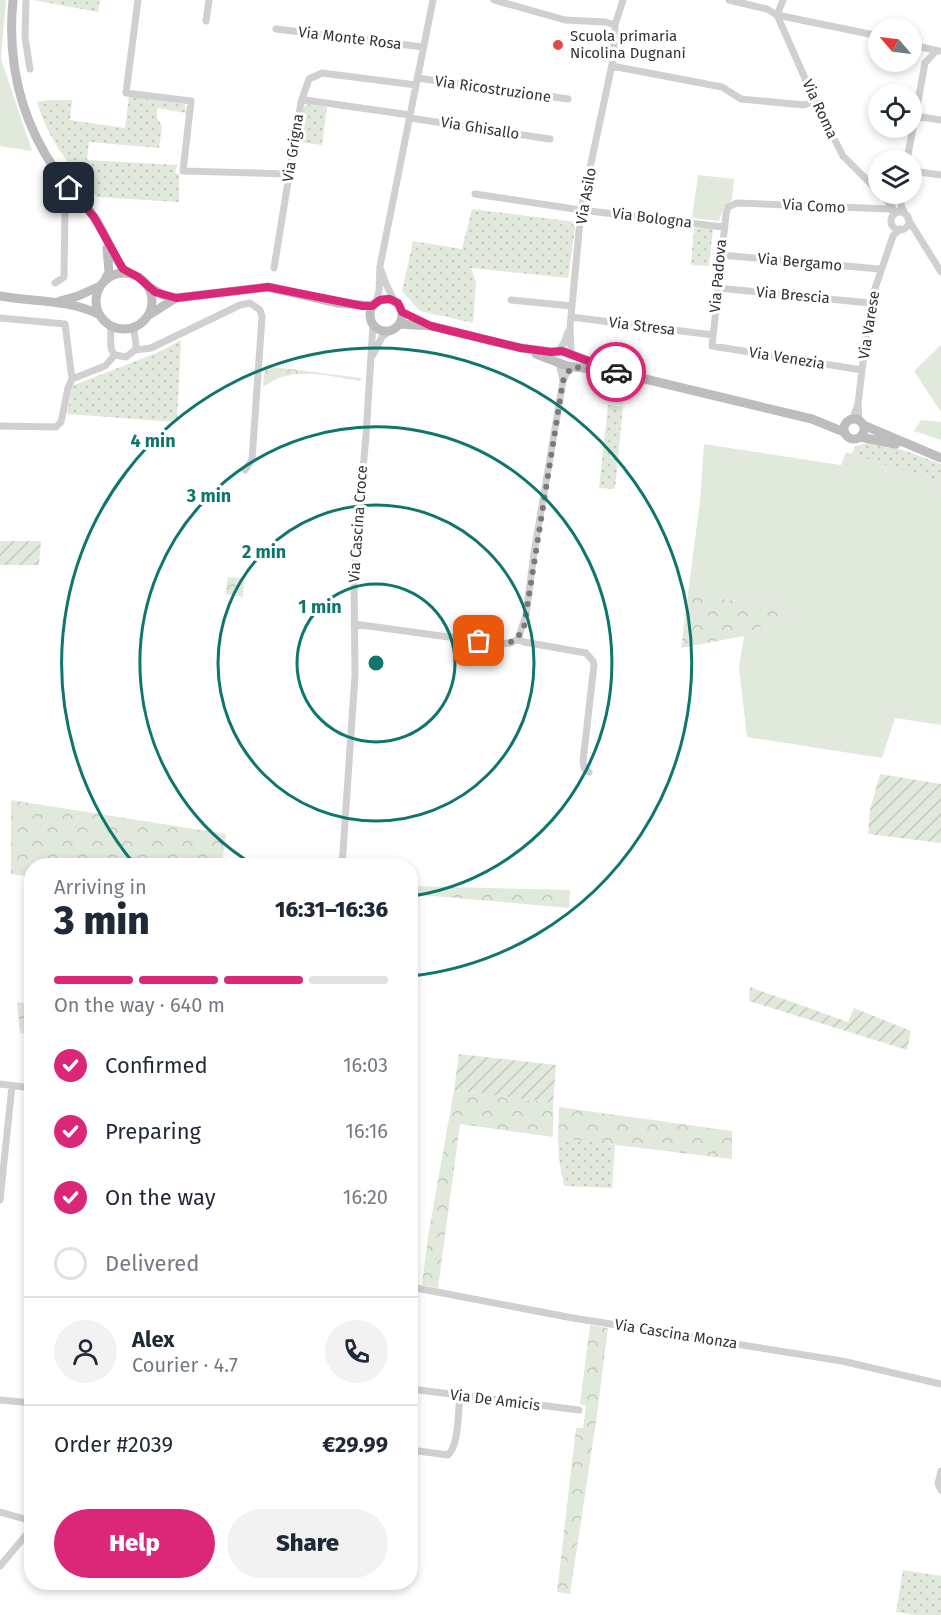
<!DOCTYPE html>
<meta charset="utf-8">
<style>
:root{--surface:#fff;--page:#f2f2f3;--text:#1f2937;--muted:#747a83;--line:#e0e1e3;--accent:#db2777}
body{margin:0;font-family:"Fira Sans",sans-serif;background:var(--page);color:var(--text);height:100vh;display:flex;flex-direction:column;font-size:22px;white-space:nowrap}
*{box-sizing:border-box;margin:0}
p{font-size:20px;color:var(--muted)}
.icon{flex:none;width:33px;height:33px;fill:none;stroke:currentColor;stroke-width:2;stroke-linecap:round;stroke-linejoin:round}
.map{position:relative;flex:1;overflow:hidden}
.side{position:absolute;left:24px;top:858px;width:394px;height:732px;display:flex;flex-direction:column;background:var(--surface);border-radius:24px;box-shadow:0 3px 9px #0003}
.side>*{flex:none}
.needle{width:39px;rotate:298deg}
.buttons{position:absolute;left:868px;top:18px;display:grid;gap:12px}
.buttons a{display:grid;place-items:center;width:54px;height:54px;border-radius:50%;background:var(--surface);box-shadow:0 3px 9px #0003;font-size:30px}
.pin{position:absolute;display:grid;place-items:center;width:51px;height:51px;color:#fff;margin:-26px;border-radius:12px;box-shadow:0 3px 9px #0006}
.courier{position:absolute;display:grid;place-items:center;width:60px;height:60px;margin:-30px;border:4px solid #db2777;border-radius:50%;background:#fff;color:#222;box-shadow:0 2px 8px #0007}
.headline em{font-style:normal;font-weight:800}
.headline div{display:flex;flex-direction:column-reverse}
.headline{display:flex;align-items:center;justify-content:space-between;height:102px;padding:0 30px}
h1{font-size:39px;font-weight:800;line-height:45px}
.bar{display:grid;grid-template-columns:repeat(4,1fr);gap:9px 6px;align-content:center;height:72px;padding:0 30px}
.bar i{height:8px;border-radius:4px;background:var(--line)}
.bar .selected{background:var(--accent)}
.bar p{grid-column:span 4}
.line{display:flex;align-items:center;gap:15px;padding:0 30px;border-top:2px solid var(--line)}
.line div{flex:1}
.round{display:grid;place-items:center;flex:none;width:63px;height:63px;border-radius:32px;background:var(--page)}
ol{padding:0 30px;list-style:none}
li{display:flex;align-items:center;gap:18px;height:66px}
li p{margin-inline-start:auto}
li .icon{padding:6px;border-radius:50%;background:var(--accent);color:#fff;stroke-width:4}
li:last-child{color:var(--muted)}
li i{width:33px;height:33px;border:3px solid var(--line);border-radius:50%}
.action{display:flex;gap:12px;margin-top:auto;padding:12px 30px}
.action a{flex:1;height:69px;border-radius:36px;background:var(--accent);color:#fff;font-size:24px;font-weight:800;line-height:69px;text-align:center}
.action a+a{background:var(--page);color:var(--text)}
.map>svg:first-child{display:block}
</style>
<div class="map">
<svg width="941" height="1615" viewBox="0 0 941 1615">
<defs>
<pattern id="grass-dots" width="8" height="8" patternUnits="userSpaceOnUse" patternTransform="scale(1.5)"><rect width="8" height="8" fill="#e1e9dd"/><path d="M2 2h.1M6 6h.1" fill="none" stroke="#c2c8be" stroke-width="1.8" stroke-linecap="round"/></pattern>
<pattern id="forest-crowns" width="20" height="18" patternUnits="userSpaceOnUse" patternTransform="scale(1.5)"><rect width="20" height="18" fill="#e1e9dd"/><path d="M2 6a3 3 0 1 1 6 0M12 15a3 3 0 1 1 6 0" fill="none" stroke="#c2c8be"/></pattern>
<pattern id="garden-furrows" width="10" height="10" patternUnits="userSpaceOnUse" patternTransform="scale(1.5)"><rect width="10" height="10" fill="#e1e9dd"/><path d="M-1 1l2-2M0 10L10 0M9 11l2-2" fill="none" stroke="#c2c8be"/></pattern>
</defs>
<rect width="100%" height="100%" fill="#fff"/>
<path fill="url(#grass-dots)" d="M33 0H100L98 12Z
M129 96 185 104 186 113 157 108V117L162 127 159 148 89 142 87 160 177 165 175 173 179 174V202L97 197C71 168 48 140 37 102L49 100H72L70 120 125 128Z
M307 104 327 107 322 145 298 142 304 107Z
M472 209 576 222 568 278 471 268 476 282 473 323 420 311 402 291 413 241 462 249Z
M694 228 713 229 709 266 691 265Z
M181 340 177 422 67 414 72 386 159 352Z
M608 405 623 407 615 489 599 488Z
M871 442H881L941 464V483L851 454 856 446Z
M558 1138 615 1145 612 1188 564 1186 559 1159Z
M903 1570 941 1576V1615H915L896 1612Z"/>
<path fill="url(#forest-crowns)" d="M265 366 362 378 360 381C326 376 293 365 263 387Z
M228 577 244 579 243 597 225 594Z
M688 594 794 609 744 636 681 648Z
M11 800 226 834 222 865 32 866 31 877 11 874Z
M411 886 570 890 569 908 411 894Z
M17 1002 31 1004V1035L20 1033Z
M454 1090 553 1103V1137L460 1124 438 1288 422 1285 428 1237Z
M559 1107 732 1131V1159L558 1138Z
M590 1325 608 1328 597 1415 570 1594 557 1592 576 1428H583L586 1406 580 1404Z"/>
<path fill="#e1e9dd" d="M0 0H6L1 59 32 151 0 146Z
M698 175 734 179 732 200 724 207 719 221 692 218Z
M941 345V412L914 371Z
M921 420 941 422V440L914 431Z
M704 444 841 465 846 452 941 483V725L895 718 882 758 747 737 739 668 744 636 793 609 688 594 700 501Z"/>
<path fill="url(#garden-furrows)" d="M0 541H41L39 565H0Z
M880 774 941 784V843L868 834 870 810Z
M750 987 848 1022 854 1008 911 1031 907 1050 749 1001Z
M459 1054 556 1065 553 1103 454 1090Z"/>
<g fill="none" stroke-linecap="round" stroke-linejoin="round">
<path stroke="#d0d0d0" stroke-width="7" d="M26 0 25 37 30 69
M138 0 126 93 191 101 183 171 289 174
M494 0 565 20 605 22 615 25
M729 0 767 9 777 15 879 36
M777 15 815 101 843 156 879 192
M777 15 783 0
M206 21 209 0
M276 29 423 47
M912 45 939 51
M612 66 722 87 741 99 804 105 815 101
M417 78 568 99
M301 102 309 79 322 73 416 85
M915 116 941 120
M410 118 550 139
M907 160 925 63 936 51
M912 171 941 175
M475 194 581 210 723 227
M881 194 892 206 893 213
M901 194V205L905 214
M891 221a9 9 0 1 1 18 0a9 9 0 1 1-18 0Z
M908 219 941 272
M720 255 880 269
M274 268 301 102 305 100 410 115
M381 270 386 284 394 300
M55 283 64 277 65 208 60 197 69 188
M717 288 870 303
M511 300 572 306
M376 302 379 291 380 266 433 0
M571 317 713 335
M0 318 65 324 72 379 68 388 61 422 56 427 0 426
M110 325C113 336 107 347 115 355
M134 327C133 335 138 343 135 350
M558 351 564 343 568 332
M571 354 570 327 581 210 613 60 615 25 623 0
M115 355 126 357 135 350 151 348 240 305 250 303 260 310 262 317 252 460 245 470
M373 355 382 337 390 331
M559 363 563 381 566 374 573 367
M862 370 712 346 726 214 728 207 737 203 889 209 900 212
M72 379 105 366 115 355
M858 404 859 420
M853 418 858 404 870 303 893 236 900 229
M354 624 500 644 511 643 518 639
M518 639 526 615 534 553 563 381
M518 639 524 642 586 653 593 661 594 665 583 761 584 768 589 772
M342 866 355 675 354 573 366 435 373 324
M0 1084 32 1088
M0 1200 12 1086
M411 1287 573 1318 842 1361 941 1384
M411 1389 579 1410
M0 1400 32 1403
M411 1450 448 1455C459 1446 458 1411 460 1396
M941 1471 938 1484 941 1490
M0 1512 32 1521
M0 1566 32 1528"/>
<path stroke="#bdbdbd" stroke-width="9" d="M13 0C7 62 20 119 56 171 67 187 83 200 94 217 106 233 111 253 123 269L131 274
M96 301a28 28 0 1 1 56 0a28 28 0 1 1-56 0Z
M105 280 109 272 107 248
M149 287 163 295 176 298 268 287 338 303 372 306
M0 296C33 302 69 299 100 315
M370 315a16 16 0 1 1 32 0a16 16 0 1 1-32 0Z
M60 301 78 296 100 286
M149 315 176 298
M399 324 431 326 521 348 551 352 562 351 620 373 812 419 844 432
M536 354 567 366 600 370
M844 429a10 10 0 1 1 20 0a10 10 0 1 1-20 0Z
M863 425 941 458
M860 437 896 444"/>
</g>
<g fill="none" stroke-linecap="round" stroke-linejoin="round">
<path stroke="#7a7a7a" stroke-width="6" stroke-dasharray="0 10.8" d="M479 641C501 644 513 649 524 627L563 381 566 374 573 367 616 372"/>
<path stroke="#db2777" stroke-width="8" d="M69 188 94 217 123 269 138 277 155 292 176 298 268 287 363 306H372L380 300 390 299 398 303 402 312 431 326 521 348 551 352 562 351 620 373 616 372"/>
</g>
<g fill="none" stroke="#0f766e" stroke-width="3">
<circle cx="376" cy="663" r="79"/>
<circle cx="376" cy="663" r="158"/>
<path d="M254 865A236 236 0 1 1 413 896"/>
<path d="M135 865A315 315 0 1 1 412 976"/>
</g>
<circle fill="#dc4c43" stroke="#fff" stroke-width="2" cx="558" cy="45" r="6"/>
<g text-anchor="middle" dominant-baseline="central" stroke-width="6" stroke-linejoin="round" paint-order="stroke">
<g font-size="15" fill="#333" stroke="#fff" text-anchor="start">
<text x="570" y="36">Scuola primaria<tspan x="570" dy="17">Nicolina Dugnani</tspan></text>
</g>
<g font-size="15" fill="#333" stroke="#fff">
<text transform="translate(350 38) rotate(7)">Via Monte Rosa</text>
<text transform="translate(493 89) rotate(8)">Via Ricostruzione</text>
<text transform="translate(820 109) rotate(65)">Via Roma</text>
<text transform="translate(480 128) rotate(9)">Via Ghisallo</text>
<text transform="translate(293 148) rotate(-81)">Via Grigna</text>
<text transform="translate(586 196) rotate(-80)">Via Asilo</text>
<text transform="translate(814 206) rotate(3)">Via Como</text>
<text transform="translate(652 218) rotate(7)">Via Bologna</text>
<text transform="translate(800 262) rotate(5)">Via Bergamo</text>
<text transform="translate(718 276) rotate(-85)">Via Padova</text>
<text transform="translate(793 295) rotate(5)">Via Brescia</text>
<text transform="translate(869 325) rotate(-81)">Via Varese</text>
<text transform="translate(642 326) rotate(7)">Via Stresa</text>
<text transform="translate(787 358) rotate(9)">Via Venezia</text>
<text transform="translate(358 524) rotate(-86)">Via Cascina Croce</text>
<text transform="translate(676 1334) rotate(9)">Via Cascina Monza</text>
<text transform="translate(495 1400) rotate(7)">Via De Amicis</text>
</g>
</g>
<circle cx="376" cy="663" r="9" fill="#0f766e" stroke="#fff" stroke-width="3"/>
<g font-size="18" text-anchor="middle" font-weight="bold" fill="#0f766e" stroke="#fff" stroke-width="6" stroke-linejoin="round" paint-order="stroke">
<text x="153" y="447">4 min</text>
<text x="209" y="502">3 min</text>
<text x="264" y="558">2 min</text>
<text x="320" y="613">1 min</text>
</g>
</svg>
<div class="buttons">
<a><svg class="needle" viewBox="-14 -14 28 28"><path d="M0-13l5 13h-10z" fill="#e53935"/><path d="M0 13l5-13h-10z" fill="#747a83"/></svg></a>
<a><svg class="icon" aria-label="locate" viewBox="0 0 24 24"><circle cx="12" cy="12" r="6"/><path d="M12 2v4M12 18v4M2 12h4M18 12h4"/></svg></a>
<a><svg class="icon" aria-label="layers" viewBox="0 0 24 24"><path d="M12 4l9 5-9 5-9-5zM3 14l9 5 9-5"/></svg></a>
</div>
<div class="pin" style="left:479px;top:641px;background:#ea580c"><svg class="icon" aria-label="bag" viewBox="0 0 24 24"><path d="M5 8h14l-1 12H6zM9 8a3 3 0 0 1 6 0"/></svg></div>
<div class="pin" style="left:69px;top:188px;background:#1f2937"><svg class="icon" aria-label="home" viewBox="0 0 24 24"><path d="M3 11l9-7 9 7M6 9v11h12V9"/></svg></div>
<div class="courier" style="left:616px;top:372px"><svg class="icon" aria-label="car" viewBox="0 0 24 24"><path d="M5 17H2v-5l4-1 3-4h7l3 4 3 1v5h-3M9 17h6M6 11h13"/><circle cx="7" cy="17" r="2"/><circle cx="17" cy="17" r="2"/></svg></div>
<section class="side">
<div class="headline"><div><h1>3 min</h1><p>Arriving in</p></div><em>16:31–16:36</em></div>
<div class="bar"><i class="selected"></i><i class="selected"></i><i class="selected"></i><i></i><p>On the way · 640 m</p></div>
<ol>
<li><svg class="icon" aria-label="check" viewBox="0 0 24 24"><path d="M5 12l5 5 9-10"/></svg>Confirmed<p>16:03</p></li>
<li><svg class="icon" aria-label="check" viewBox="0 0 24 24"><path d="M5 12l5 5 9-10"/></svg>Preparing<p>16:16</p></li>
<li><svg class="icon" aria-label="check" viewBox="0 0 24 24"><path d="M5 12l5 5 9-10"/></svg>On the way<p>16:20</p></li>
<li><i></i>Delivered</li>
</ol>
<div class="line" style="height:108px"><a class="round"><svg class="icon" aria-label="person" viewBox="0 0 24 24"><circle cx="12" cy="8" r="4"/><path d="M4 21q1-7 8-7t8 7"/></svg></a><div><b>Alex</b><p>Courier · 4.7</p></div><a class="round"><svg class="icon" aria-label="phone" viewBox="0 0 24 24"><path d="M5 4h4l2 5-3 2q2 4 5 5l2-3 5 2v4C11 20 4 13 5 4z"/></svg></a></div>
<div class="line" style="height:78px"><div>Order #2039</div><b>€29.99</b></div>
<div class="action"><a>Help</a><a>Share</a></div>
</section>
</div>
